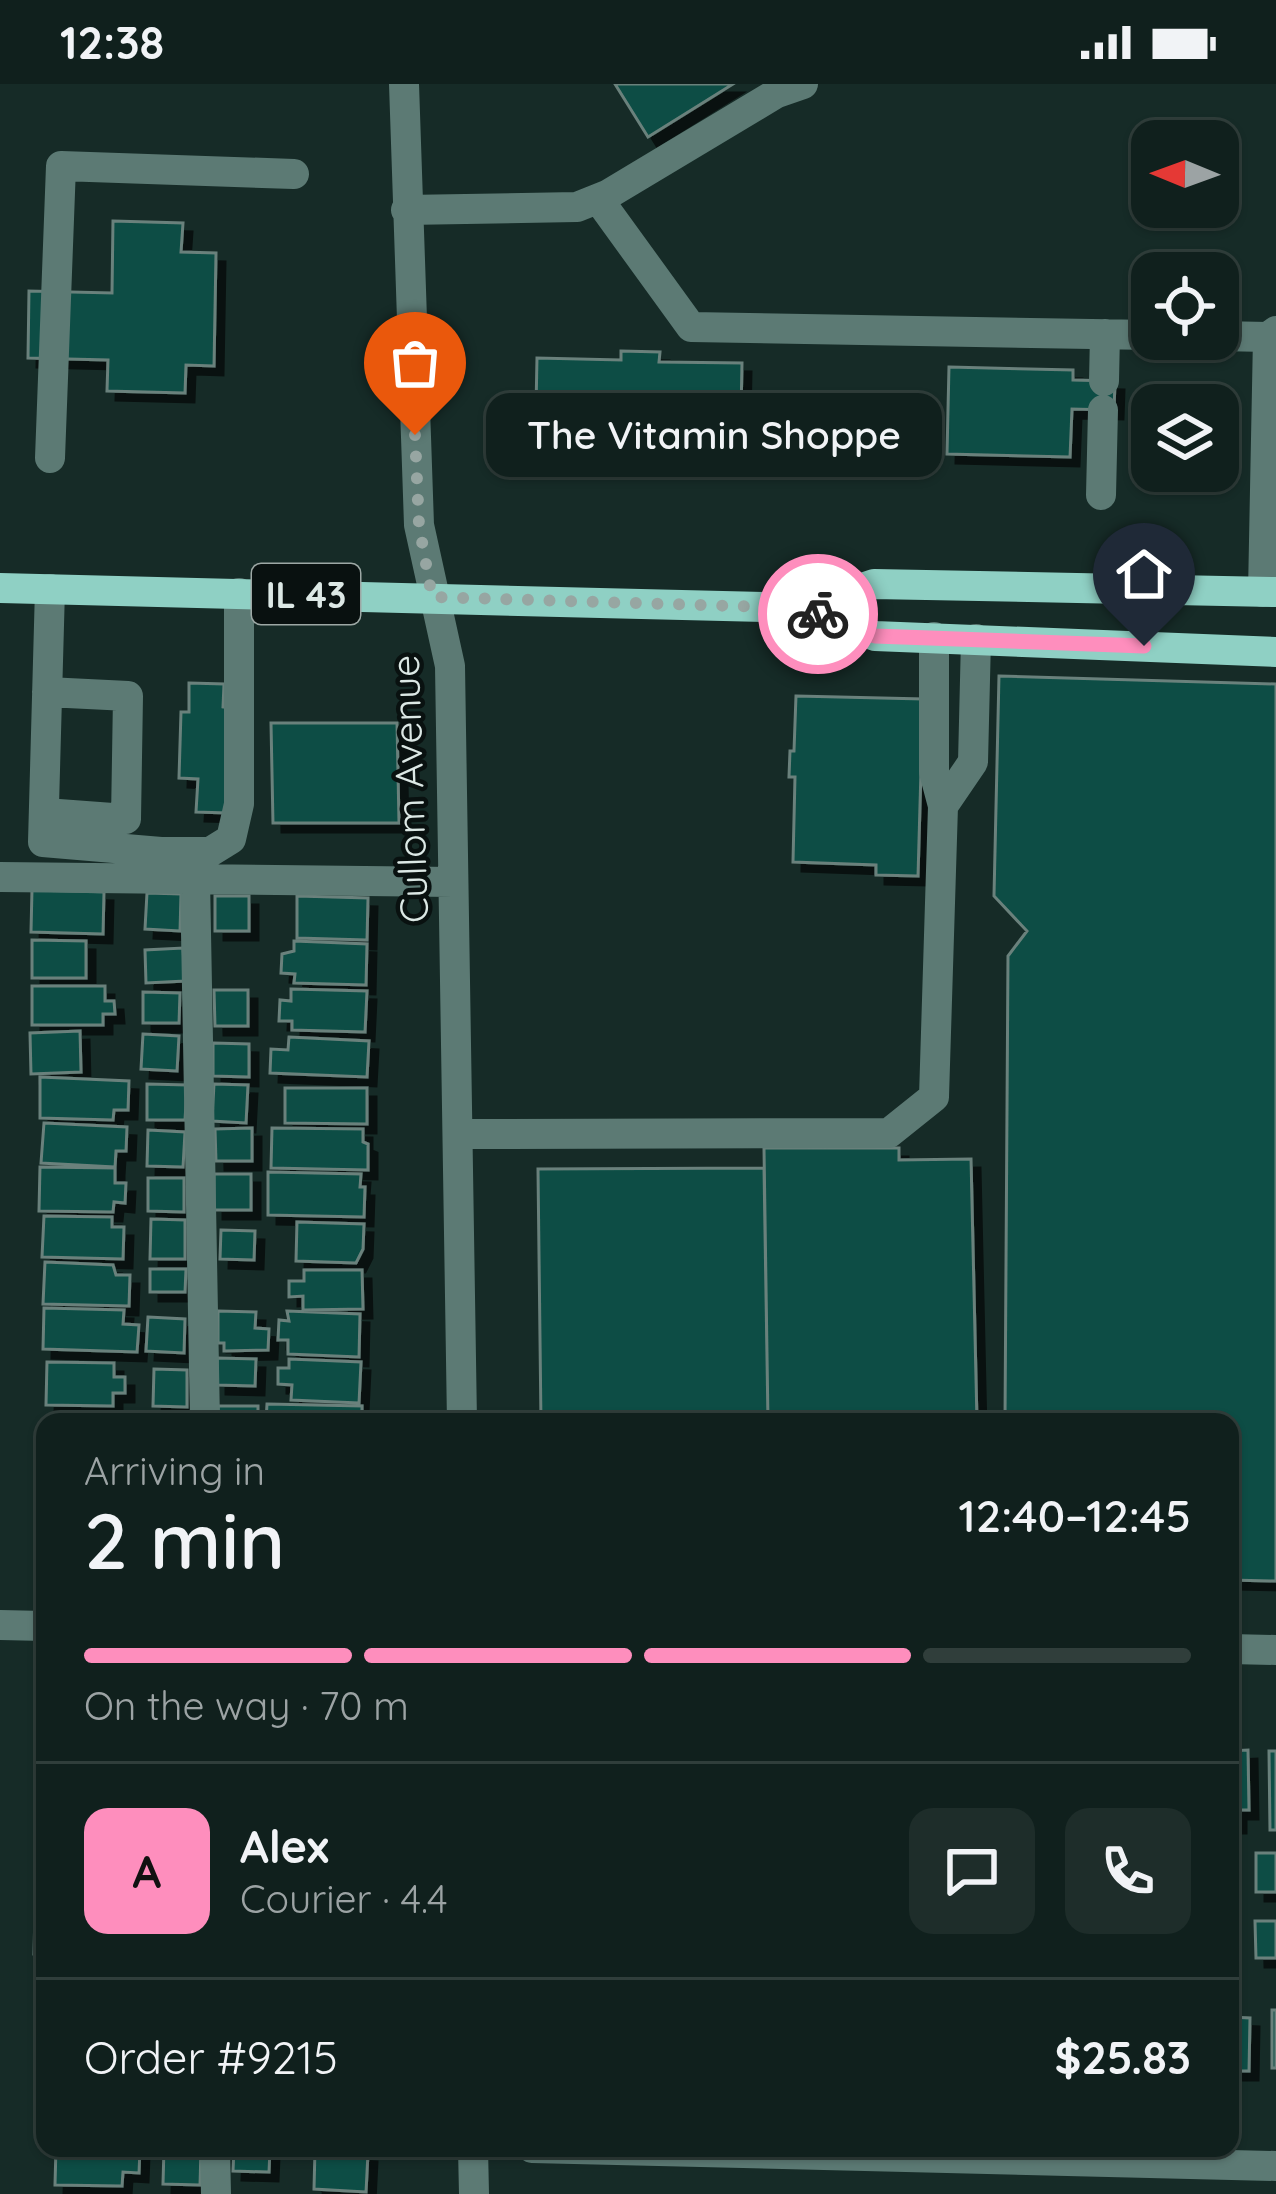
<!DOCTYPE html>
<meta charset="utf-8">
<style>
:root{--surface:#10201d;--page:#1e2d2a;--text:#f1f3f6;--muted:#9ca3a4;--line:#303e3b;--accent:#fe8ebd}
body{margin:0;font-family:Quicksand,sans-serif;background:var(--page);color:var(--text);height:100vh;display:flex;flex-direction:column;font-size:45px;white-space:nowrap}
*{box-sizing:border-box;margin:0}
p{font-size:39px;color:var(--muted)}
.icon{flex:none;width:66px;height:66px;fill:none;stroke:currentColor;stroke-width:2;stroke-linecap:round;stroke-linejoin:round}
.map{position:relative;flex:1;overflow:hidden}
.side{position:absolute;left:36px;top:1329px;width:1203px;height:744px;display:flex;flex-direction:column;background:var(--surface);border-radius:24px;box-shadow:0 3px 9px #0004,0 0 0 3px var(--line)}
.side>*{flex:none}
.needle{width:78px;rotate:271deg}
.tools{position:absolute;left:1131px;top:36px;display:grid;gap:24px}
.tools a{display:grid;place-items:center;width:108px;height:108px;border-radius:24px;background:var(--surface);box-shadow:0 3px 9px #0004,0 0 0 3px var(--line);font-size:60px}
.pin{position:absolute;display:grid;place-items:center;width:102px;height:102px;color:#fff;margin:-123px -51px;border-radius:50% 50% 50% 0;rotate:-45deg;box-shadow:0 0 12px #0007}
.pin .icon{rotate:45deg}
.courier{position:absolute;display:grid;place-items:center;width:120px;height:120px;margin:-60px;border:9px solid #fe8ebd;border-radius:50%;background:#fff;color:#222;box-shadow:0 3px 15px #0007}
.bubble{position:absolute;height:84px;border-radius:24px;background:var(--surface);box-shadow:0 3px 9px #0004,0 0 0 3px var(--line);font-size:39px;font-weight:600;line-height:84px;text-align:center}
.summary em{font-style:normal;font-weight:600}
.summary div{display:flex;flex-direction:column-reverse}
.summary{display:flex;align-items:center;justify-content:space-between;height:204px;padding:0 48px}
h1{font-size:78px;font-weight:600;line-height:90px}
.bar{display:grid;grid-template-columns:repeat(4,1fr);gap:18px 12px;align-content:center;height:144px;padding:0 48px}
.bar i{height:15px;border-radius:9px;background:var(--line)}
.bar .active{background:var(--accent)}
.bar p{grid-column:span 4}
.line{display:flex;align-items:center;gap:30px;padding:0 48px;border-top:3px solid var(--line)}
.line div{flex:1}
.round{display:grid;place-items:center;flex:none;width:126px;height:126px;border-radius:24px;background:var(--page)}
.status{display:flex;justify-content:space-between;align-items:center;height:84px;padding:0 60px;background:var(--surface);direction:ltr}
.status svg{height:33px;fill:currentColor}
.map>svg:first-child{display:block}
</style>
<div class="status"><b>12:38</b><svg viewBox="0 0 49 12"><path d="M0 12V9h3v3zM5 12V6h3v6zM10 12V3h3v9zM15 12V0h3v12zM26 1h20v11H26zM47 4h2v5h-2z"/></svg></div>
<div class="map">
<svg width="1276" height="2110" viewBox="0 0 1276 2110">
<defs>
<filter id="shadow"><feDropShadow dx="9" dy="9" stdDeviation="0" flood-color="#0009"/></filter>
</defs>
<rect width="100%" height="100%" fill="#162b27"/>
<path fill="#0a4d44" stroke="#6a817c" stroke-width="3" filter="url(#shadow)" d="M615 0H733L648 53Z
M113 137 183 139 181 168 216 169 214 282 186 281 185 309 107 307 108 276 28 274 29 207 112 209Z
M621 267 660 268 659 278 742 279 740 378 535 374 537 274 621 276Z
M949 283 1073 286V296L1115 297 1114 326 1072 325 1070 373 947 370Z
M999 592 1276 600V1497L1230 1496V1338H1005L1008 872 1027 847 994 812Z
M189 599 224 600 223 623 231 624 228 729 196 728 198 695 179 694 181 628H189Z
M796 612 923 615 918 792 876 791V781L793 778 795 693H789L790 667H794Z
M271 639H397L399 739H273Z
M32 806 104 808 103 850 31 848Z
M147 809 181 810 180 847 145 845Z
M215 812H249V847H215Z
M297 812 368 814 367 856 297 854Z
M32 856 86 857V894H32Z
M294 857 367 860 366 901 294 899 295 890 281 889 282 870 294 867Z
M183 864 185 897 146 899 145 866Z
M32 902H105V917H114L115 930H103V941H32Z
M291 905 367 907 365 948 292 946V937H279L280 916 291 917Z
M214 906H248V942H215Z
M143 908 180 909 179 939H143Z
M80 947 81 988 31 990 30 949Z
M143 950 179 952 177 987 141 985Z
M289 953 369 957 367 993 270 989 271 965 288 966Z
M213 959 249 960V993L213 992Z
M40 993 129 997 128 1026H114L113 1036 40 1034Z
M147 1000 187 1001 185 1036H147Z
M214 1000 248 1001 246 1039 212 1037Z
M285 1004H367V1040L285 1039Z
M44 1039 127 1043 126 1067H116L115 1083 41 1079Z
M252 1044V1077H216L215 1045Z
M272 1044 363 1045V1058L368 1060V1086L271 1084Z
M148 1046 185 1048 183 1083 147 1082Z
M764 1064H899V1076L971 1075 977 1338H768Z
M40 1083 115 1084V1099H126L125 1119 114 1118 113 1128 39 1127Z
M764 1084 768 1338H541L538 1085Z
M268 1088 361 1090 360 1103H365L364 1133 268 1131Z
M214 1090H251V1126H214Z
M148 1094H184V1128L148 1127Z
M44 1132 112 1133V1143H124L123 1175 42 1173Z
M151 1135 185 1136V1175H150Z
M297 1138 364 1140 363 1165 356 1179 296 1177Z
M221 1146 255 1147 254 1176 220 1175Z
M45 1178 113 1181 116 1191H130L129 1222 43 1220Z
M150 1185H186L185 1208H150Z
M304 1186H362L363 1225 303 1226V1212L289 1213V1197H304Z
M44 1224 124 1226 123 1240 139 1241 137 1268 43 1265Z
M218 1227 256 1228 255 1244 269 1245 268 1266 224 1267V1259H218Z
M287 1227 360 1230 359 1273 288 1270V1256H278L279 1236 289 1237Z
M148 1233 185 1235 184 1269 146 1267Z
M217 1274 256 1275 255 1302 217 1301Z
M289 1275 361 1278 359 1319 291 1316 292 1301 278 1300V1284H289Z
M47 1278 114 1279V1293H125V1309H113V1322L46 1321Z
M154 1285 187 1286V1323L153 1322Z
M267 1320 362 1322V1338H266Z
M218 1322H258V1338H218Z
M49 1332 114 1335V1338H49Z
M1248 1666 1249 1726H1237V1740H1230V1667Z
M1269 1667H1276V1746H1270Z
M1256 1769H1276V1808H1256Z
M39 1781H45V1823H38Z
M35 1827H45V1870H34Z
M1255 1837H1276V1874H1256Z
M1272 1926H1276V1984H1272Z
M1230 1933 1250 1934 1249 1987H1230Z
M56 2064H140L139 2089 123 2088 122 2102 55 2101Z
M164 2064H201L200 2101 163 2100Z
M234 2064 270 2065 269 2088 233 2087Z
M315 2066 368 2069 366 2108 314 2105Z"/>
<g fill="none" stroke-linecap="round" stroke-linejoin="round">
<path stroke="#5c7a74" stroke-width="30" d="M404 0 419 441 450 582 462 1338
M599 116 691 243 1152 251
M406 126 577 123 607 111 777 9 803 0
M1218 252 1268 253 1276 247
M1104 297 1105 250
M50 374 61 82 294 90
M1101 411 1103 326
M50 505 43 758 161 768H210L231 755 239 720V509
M1263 508 1268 253
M943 722 973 678 976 555
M45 729 126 735 128 612 47 608
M0 793 453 798
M195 794 205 1338
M458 1050 889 1049 934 1013 943 722 934 688V553
M0 1541 45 1542
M1230 1565 1276 1566
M215 2064 216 2110
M473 2064 474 2110
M532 2064 1276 2082"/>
<path stroke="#8fd0c4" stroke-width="30" d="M0 504 802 524 875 552 1276 568
M802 524 874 500 1276 508"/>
</g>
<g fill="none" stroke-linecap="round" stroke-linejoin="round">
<path stroke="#97a6a2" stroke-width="12" stroke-dasharray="0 21.6" d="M415 351 419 441 432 513 802 524 818 530"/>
<path stroke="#fe8ebd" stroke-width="15" d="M818 530 875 552 1144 562"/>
</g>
<g text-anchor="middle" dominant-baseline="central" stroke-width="9" stroke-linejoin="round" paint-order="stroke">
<rect fill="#091110" stroke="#9da8a5" stroke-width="3" x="252" y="480" width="108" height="60" rx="9"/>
<g font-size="36" font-weight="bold" fill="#dce8e5">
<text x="306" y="510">IL 43</text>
</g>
<g font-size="39" fill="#dce8e5" stroke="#091110">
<text transform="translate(409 705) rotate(-92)">Cullom Avenue</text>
</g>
</g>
</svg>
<div class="tools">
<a><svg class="needle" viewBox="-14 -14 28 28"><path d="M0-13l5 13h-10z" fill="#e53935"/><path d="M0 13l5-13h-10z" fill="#9ca3a4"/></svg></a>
<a><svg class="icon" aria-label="locate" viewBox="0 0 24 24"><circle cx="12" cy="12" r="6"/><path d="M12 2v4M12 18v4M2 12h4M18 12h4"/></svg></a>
<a><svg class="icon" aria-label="layers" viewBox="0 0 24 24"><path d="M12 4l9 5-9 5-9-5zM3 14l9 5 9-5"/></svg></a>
</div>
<div class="pin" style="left:415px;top:351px;background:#ea580c"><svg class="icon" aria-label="bag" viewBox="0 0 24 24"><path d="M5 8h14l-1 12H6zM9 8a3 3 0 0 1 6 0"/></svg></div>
<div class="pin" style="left:1144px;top:562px;background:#1f2937"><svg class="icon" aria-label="home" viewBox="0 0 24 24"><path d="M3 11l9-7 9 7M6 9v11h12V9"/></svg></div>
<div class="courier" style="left:818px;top:530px"><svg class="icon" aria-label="bike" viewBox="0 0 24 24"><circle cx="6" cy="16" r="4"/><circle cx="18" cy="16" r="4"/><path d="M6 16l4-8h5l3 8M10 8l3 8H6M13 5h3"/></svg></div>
<div class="bubble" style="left:486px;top:309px;width:456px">The Vitamin Shoppe</div>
<section class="side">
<div class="summary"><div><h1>2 min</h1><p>Arriving in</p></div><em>12:40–12:45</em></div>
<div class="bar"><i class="active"></i><i class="active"></i><i class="active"></i><i></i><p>On the way · 70 m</p></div>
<div class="line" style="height:216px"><b class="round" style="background:var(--accent);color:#111">A</b><div><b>Alex</b><p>Courier · 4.4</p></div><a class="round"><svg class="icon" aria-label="chat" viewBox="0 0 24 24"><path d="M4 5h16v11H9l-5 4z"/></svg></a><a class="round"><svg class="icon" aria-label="phone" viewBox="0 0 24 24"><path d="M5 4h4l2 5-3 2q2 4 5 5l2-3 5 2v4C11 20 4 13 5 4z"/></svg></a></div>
<div class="line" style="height:156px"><div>Order #9215</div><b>$25.83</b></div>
</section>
</div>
